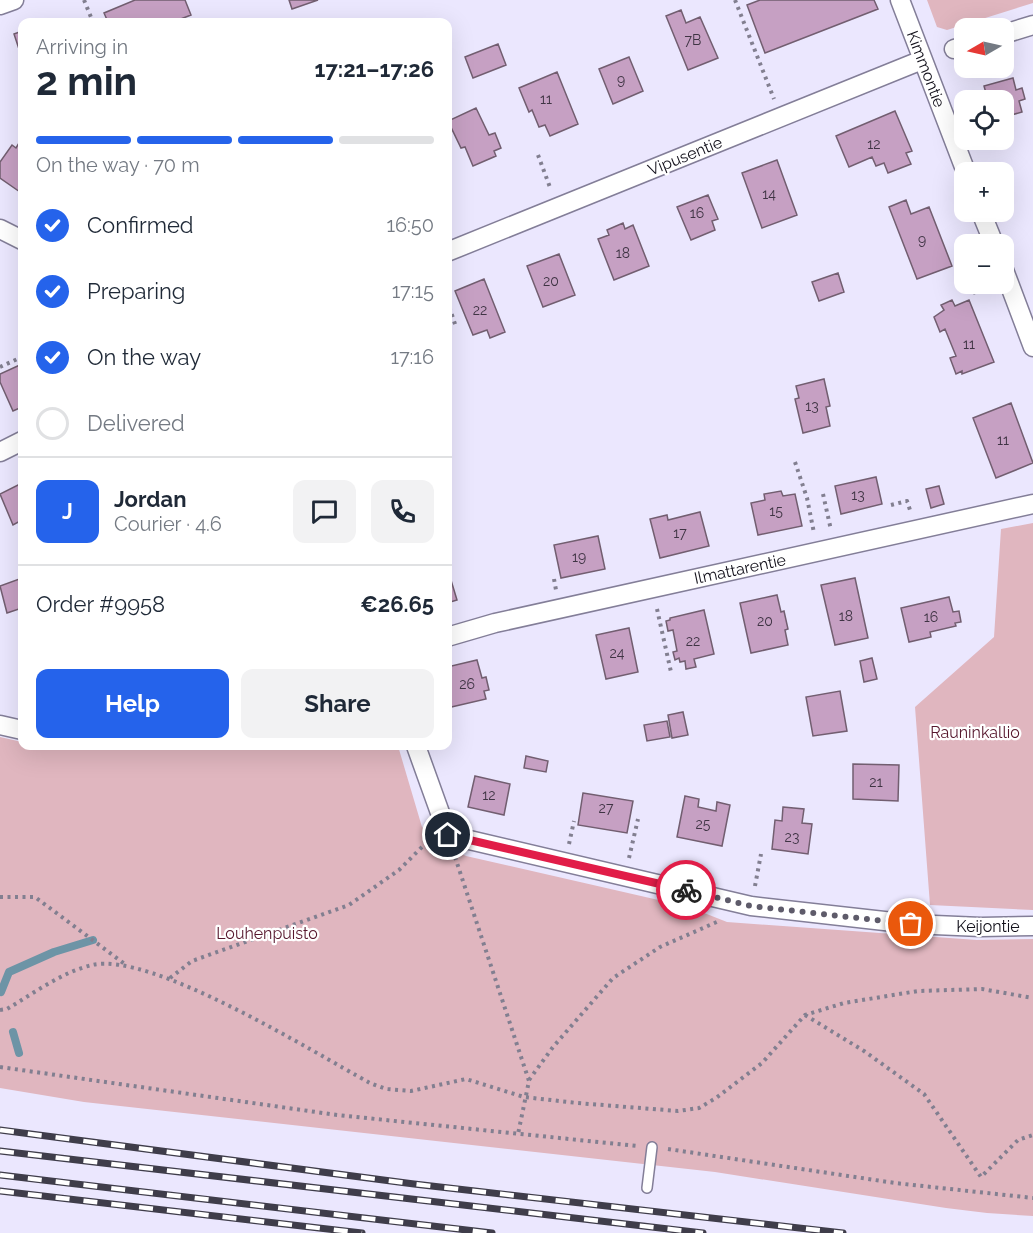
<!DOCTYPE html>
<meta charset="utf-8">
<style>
:root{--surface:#fff;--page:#f2f2f3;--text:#1f2937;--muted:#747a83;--line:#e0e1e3;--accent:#2563eb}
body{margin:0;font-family:Raleway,sans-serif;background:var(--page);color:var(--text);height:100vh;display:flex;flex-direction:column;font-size:22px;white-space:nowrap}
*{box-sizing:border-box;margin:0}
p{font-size:20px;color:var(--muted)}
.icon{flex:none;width:33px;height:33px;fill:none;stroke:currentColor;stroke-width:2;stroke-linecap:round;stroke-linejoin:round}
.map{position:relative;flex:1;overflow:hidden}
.side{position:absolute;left:18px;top:18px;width:434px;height:732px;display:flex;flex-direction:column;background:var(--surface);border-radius:12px;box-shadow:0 6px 24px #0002}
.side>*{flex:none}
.needle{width:39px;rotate:261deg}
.controls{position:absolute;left:954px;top:18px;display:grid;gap:12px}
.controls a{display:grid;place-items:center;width:60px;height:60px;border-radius:12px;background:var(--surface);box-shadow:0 6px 24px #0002;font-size:30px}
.pin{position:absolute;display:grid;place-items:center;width:51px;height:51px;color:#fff;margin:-26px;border:3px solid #fff;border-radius:50%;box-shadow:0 2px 6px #0007}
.courier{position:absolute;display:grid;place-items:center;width:60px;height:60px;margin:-30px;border:4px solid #e11d48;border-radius:50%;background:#fff;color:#222;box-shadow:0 2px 8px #0007}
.summary em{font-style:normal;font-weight:700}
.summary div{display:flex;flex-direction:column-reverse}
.summary{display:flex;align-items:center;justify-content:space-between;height:102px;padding:0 18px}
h1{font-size:39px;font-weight:700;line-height:45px}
.bar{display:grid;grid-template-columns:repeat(4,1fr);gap:9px 6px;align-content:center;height:72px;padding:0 18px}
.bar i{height:8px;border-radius:4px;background:var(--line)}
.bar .on{background:var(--accent)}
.bar p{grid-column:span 4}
.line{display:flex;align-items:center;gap:15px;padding:0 18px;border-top:2px solid var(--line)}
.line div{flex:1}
.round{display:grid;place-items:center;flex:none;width:63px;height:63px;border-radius:12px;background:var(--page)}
ol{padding:0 18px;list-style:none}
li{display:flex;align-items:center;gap:18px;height:66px}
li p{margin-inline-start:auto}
li .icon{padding:6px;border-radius:50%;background:var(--accent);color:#fff;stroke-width:4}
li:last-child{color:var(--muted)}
li i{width:33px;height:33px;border:3px solid var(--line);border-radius:50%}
.cta{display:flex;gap:12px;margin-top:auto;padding:12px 18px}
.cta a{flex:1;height:69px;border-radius:12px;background:var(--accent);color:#fff;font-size:24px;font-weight:700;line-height:69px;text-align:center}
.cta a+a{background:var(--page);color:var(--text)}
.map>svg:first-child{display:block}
</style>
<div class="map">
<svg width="1033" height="1233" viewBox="0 0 1033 1233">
<rect width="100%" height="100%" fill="#ebe7fe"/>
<path fill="#e0b6bf" d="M927 0H1033V3L947 30 937 27Z
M1033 523V910L930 905 915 707 994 637 1001 529Z
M0 737 22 742V746H398L422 827 434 841 466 856 689 907 727 922 977 940 1033 939V1216L987 1213 946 1208 715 1172 84 1102 0 1088Z"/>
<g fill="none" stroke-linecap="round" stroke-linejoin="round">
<path stroke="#6d94a6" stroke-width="8" d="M1 992 9 972 54 952 93 940
M13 1032 19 1053"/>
</g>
<path fill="#c6a0c3" stroke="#725e70" stroke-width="1.5" d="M135 0H185L191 15 173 22H108L104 13Z
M289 0H318L292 9Z
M760 0H874L878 9 765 53 747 5Z
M681 10 686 23 700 17 718 58 688 70 666 16Z
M22 31V47L19 49 14 34Z
M498 44 506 65 473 78 465 57Z
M629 57 643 91 613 104 599 69Z
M557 72 578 124 550 136 545 125 539 127 532 110 529 112 519 88Z
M1013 78 1016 90 1022 88 1025 99 1019 101 1022 112 1004 117V100H988L984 86Z
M476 108 489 135 495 133 501 148 494 151 496 156 473 166 465 147 461 148 448 121Z
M895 111 912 151 906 153 911 164 888 173 884 163 876 166 872 157 849 167 836 136Z
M19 143 22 146V188L20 192 0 178V162L12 145 16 148Z
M777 160 797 215 762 228 742 173Z
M708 195 718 219 712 221 715 230 691 240 677 207Z
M906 200 911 214 929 207 952 266 917 279 889 207Z
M623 223 625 229 633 225 649 266 614 280 598 239 609 235 607 230Z
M559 254 575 295 543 307 527 266Z
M838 273 844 292 819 301 812 282Z
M484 279 505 332 490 338 487 330 473 335 455 291Z
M952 300 955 306 969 300 994 362 962 374V371L956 374 950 358 956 356 945 329 940 332 934 317 944 310 941 305Z
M22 364V407L13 411 0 382V374Z
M824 379 830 406 826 407 830 426 803 433 795 399 799 398 796 386Z
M1011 403 1033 463 996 478 973 418Z
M876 477 882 504 841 514 835 486Z
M22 483V520L13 525 0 494Z
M939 486 944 504 931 508 926 489Z
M781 491 783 496 795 494 802 526 758 535 751 503 765 500 764 494Z
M700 512 709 546 660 558 650 519 667 515 668 520Z
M598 536 605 569 561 578 554 545Z
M447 567 457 600 447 603Z
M22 578V608L7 613 0 586Z
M855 578 868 638 835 645 821 585Z
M777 595 781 612 784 611 788 629 785 630 788 645 751 653 740 603Z
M949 597 953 612 959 611 961 622 955 623 956 626 930 632 931 637 909 642 901 608Z
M704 610 714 654 694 659 696 667 686 669 685 661 680 662 679 658 675 660 673 652 677 651 673 630 668 631 666 621 670 620V618Z
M629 628 638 672 606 679 596 635Z
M872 658 877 679 864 682 860 661Z
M477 660 482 678 486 677 489 690 484 691 486 699 447 708V667Z
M840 691 847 731 813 736 806 697Z
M683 712 688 735 672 738 668 715Z
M667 721 670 737 647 741 644 725Z
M526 756 548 761 546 772 524 768Z
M853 764 899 765 898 801 853 799Z
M475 776 510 784 504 815 468 807Z
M583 793 633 801 627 833 578 825Z
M685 796 699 799 698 807 716 811 717 802 730 805 722 846 677 837Z
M783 807 804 809 802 823 812 824 808 854 772 849 775 820 782 821Z"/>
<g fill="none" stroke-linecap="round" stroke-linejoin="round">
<g stroke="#837e98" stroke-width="12">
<path id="lane" d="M647 1188 652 1147"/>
</g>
<g stroke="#837e98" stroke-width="21">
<path id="street" d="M900 0 966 172
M0 5 14 0
M1004 34 1033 25
M954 49 964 46
M981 212 994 244
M0 229 22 240
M447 252 922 60
M1004 270 1033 347
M0 452 22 441
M447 637 495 623 1033 504
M0 725 22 730
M416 746 448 835 751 906 911 924 981 927 1033 926"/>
</g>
<path stroke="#827f90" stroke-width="4" stroke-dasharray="3 4.5" stroke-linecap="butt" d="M84 0 93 22
M735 0 774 99
M538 155 551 190
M973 293 989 287
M447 300 456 327
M0 367 22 357
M795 462 807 498 814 533
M823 494 831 530
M891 505 907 501 910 510
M554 579 556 590
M657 609 671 672
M569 844 574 821
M455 857 529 1081 518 1134
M629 858 638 819
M755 886 761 854
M0 897H35L126 965
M170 978 192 961 349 905 399 870 428 841
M0 1010 7 1009C34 993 62 972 92 965 151 951 313 1052 370 1083L386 1089 411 1091 466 1079 524 1097 577 1103 678 1111 699 1108 716 1098 762 1063 805 1015 844 1003 918 991 982 989 1033 998
M805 1015 864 1051 924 1094 981 1177 1018 1140 1033 1135
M0 1067 337 1115 637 1146
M529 1080 553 1047 613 978 660 947 719 921
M668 1149 895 1183 1033 1198"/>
<use href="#lane" stroke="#fff" stroke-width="9"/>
<use href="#street" stroke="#fff" stroke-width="18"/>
<g stroke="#3f3d4a" stroke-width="7">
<path id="rail" d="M0 1130 414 1184 843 1233
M0 1151 703 1233
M0 1175 492 1233
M0 1191 362 1233"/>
</g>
<use href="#rail" stroke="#fff" stroke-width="4.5" stroke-dasharray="14" stroke-linecap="butt"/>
</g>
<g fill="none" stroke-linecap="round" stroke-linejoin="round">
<path stroke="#5e5b6a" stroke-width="6" stroke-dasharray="0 10.8" d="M686 890 751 906 911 924"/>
<path stroke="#e11d48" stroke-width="8" d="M448 835 686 890"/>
</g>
<g text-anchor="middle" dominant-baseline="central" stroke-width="4.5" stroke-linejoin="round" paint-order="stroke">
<g font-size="14" fill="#3f3444">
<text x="693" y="40">7B</text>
<text x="621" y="80">9</text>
<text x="546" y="99">11</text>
<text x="874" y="144">12</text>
<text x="769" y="194">14</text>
<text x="697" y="213">16</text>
<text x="922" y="240">9</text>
<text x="623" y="253">18</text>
<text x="551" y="281">20</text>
<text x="480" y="310">22</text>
<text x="969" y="344">11</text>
<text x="812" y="406">13</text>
<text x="1003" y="440">11</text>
<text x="858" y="495">13</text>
<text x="776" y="511">15</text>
<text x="680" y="533">17</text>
<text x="579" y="557">19</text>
<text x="846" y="616">18</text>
<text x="931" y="617">16</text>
<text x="765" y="621">20</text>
<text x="693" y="641">22</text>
<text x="617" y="653">24</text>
<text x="467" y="684">26</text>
<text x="876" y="782">21</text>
<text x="489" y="795">12</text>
<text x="606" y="808">27</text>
<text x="703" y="824">25</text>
<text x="792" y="837">23</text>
</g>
<g font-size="16" fill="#12101a" stroke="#fff">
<text transform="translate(926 69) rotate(69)">Kimmontie</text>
<text transform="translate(685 156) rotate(-22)">Vipusentie</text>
<text transform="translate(740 569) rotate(-12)">Ilmattarentie</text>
<text x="988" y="926">Keijontie</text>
</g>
<g font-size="16" fill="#57172d" stroke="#fff">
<text x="975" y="732">Rauninkallio</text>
<text x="267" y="933">Louhenpuisto</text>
</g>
</g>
</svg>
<div class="controls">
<a><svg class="needle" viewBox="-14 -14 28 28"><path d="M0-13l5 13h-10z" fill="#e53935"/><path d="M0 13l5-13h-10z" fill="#747a83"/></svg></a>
<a><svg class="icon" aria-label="locate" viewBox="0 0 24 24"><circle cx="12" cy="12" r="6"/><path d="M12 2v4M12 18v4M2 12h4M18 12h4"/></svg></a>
<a>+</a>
<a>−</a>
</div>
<div class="pin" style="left:911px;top:924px;background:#ea580c"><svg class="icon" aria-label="bag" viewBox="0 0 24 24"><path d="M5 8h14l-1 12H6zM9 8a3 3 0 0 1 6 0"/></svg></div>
<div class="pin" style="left:448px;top:835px;background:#1f2937"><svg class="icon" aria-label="home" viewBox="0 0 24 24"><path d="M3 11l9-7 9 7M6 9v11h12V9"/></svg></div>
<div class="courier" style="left:686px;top:890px"><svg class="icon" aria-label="bike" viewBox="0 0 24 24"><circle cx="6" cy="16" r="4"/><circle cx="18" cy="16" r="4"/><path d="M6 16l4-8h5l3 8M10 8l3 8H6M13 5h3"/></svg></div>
<section class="side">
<div class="summary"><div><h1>2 min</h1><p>Arriving in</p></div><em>17:21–17:26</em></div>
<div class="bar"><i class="on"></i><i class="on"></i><i class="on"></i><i></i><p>On the way · 70 m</p></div>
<ol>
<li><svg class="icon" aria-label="check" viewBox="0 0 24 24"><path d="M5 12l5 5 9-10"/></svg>Confirmed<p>16:50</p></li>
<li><svg class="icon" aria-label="check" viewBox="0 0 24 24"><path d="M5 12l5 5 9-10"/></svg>Preparing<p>17:15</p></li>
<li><svg class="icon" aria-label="check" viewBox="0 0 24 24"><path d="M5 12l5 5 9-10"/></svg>On the way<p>17:16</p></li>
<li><i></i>Delivered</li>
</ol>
<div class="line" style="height:108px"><b class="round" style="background:var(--accent);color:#fff">J</b><div><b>Jordan</b><p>Courier · 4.6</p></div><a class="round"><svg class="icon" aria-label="chat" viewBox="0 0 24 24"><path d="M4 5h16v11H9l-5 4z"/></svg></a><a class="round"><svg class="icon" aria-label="phone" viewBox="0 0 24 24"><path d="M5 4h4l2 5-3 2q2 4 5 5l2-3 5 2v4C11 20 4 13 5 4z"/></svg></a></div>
<div class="line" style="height:78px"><div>Order #9958</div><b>€26.65</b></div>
<div class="cta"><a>Help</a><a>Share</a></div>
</section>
</div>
